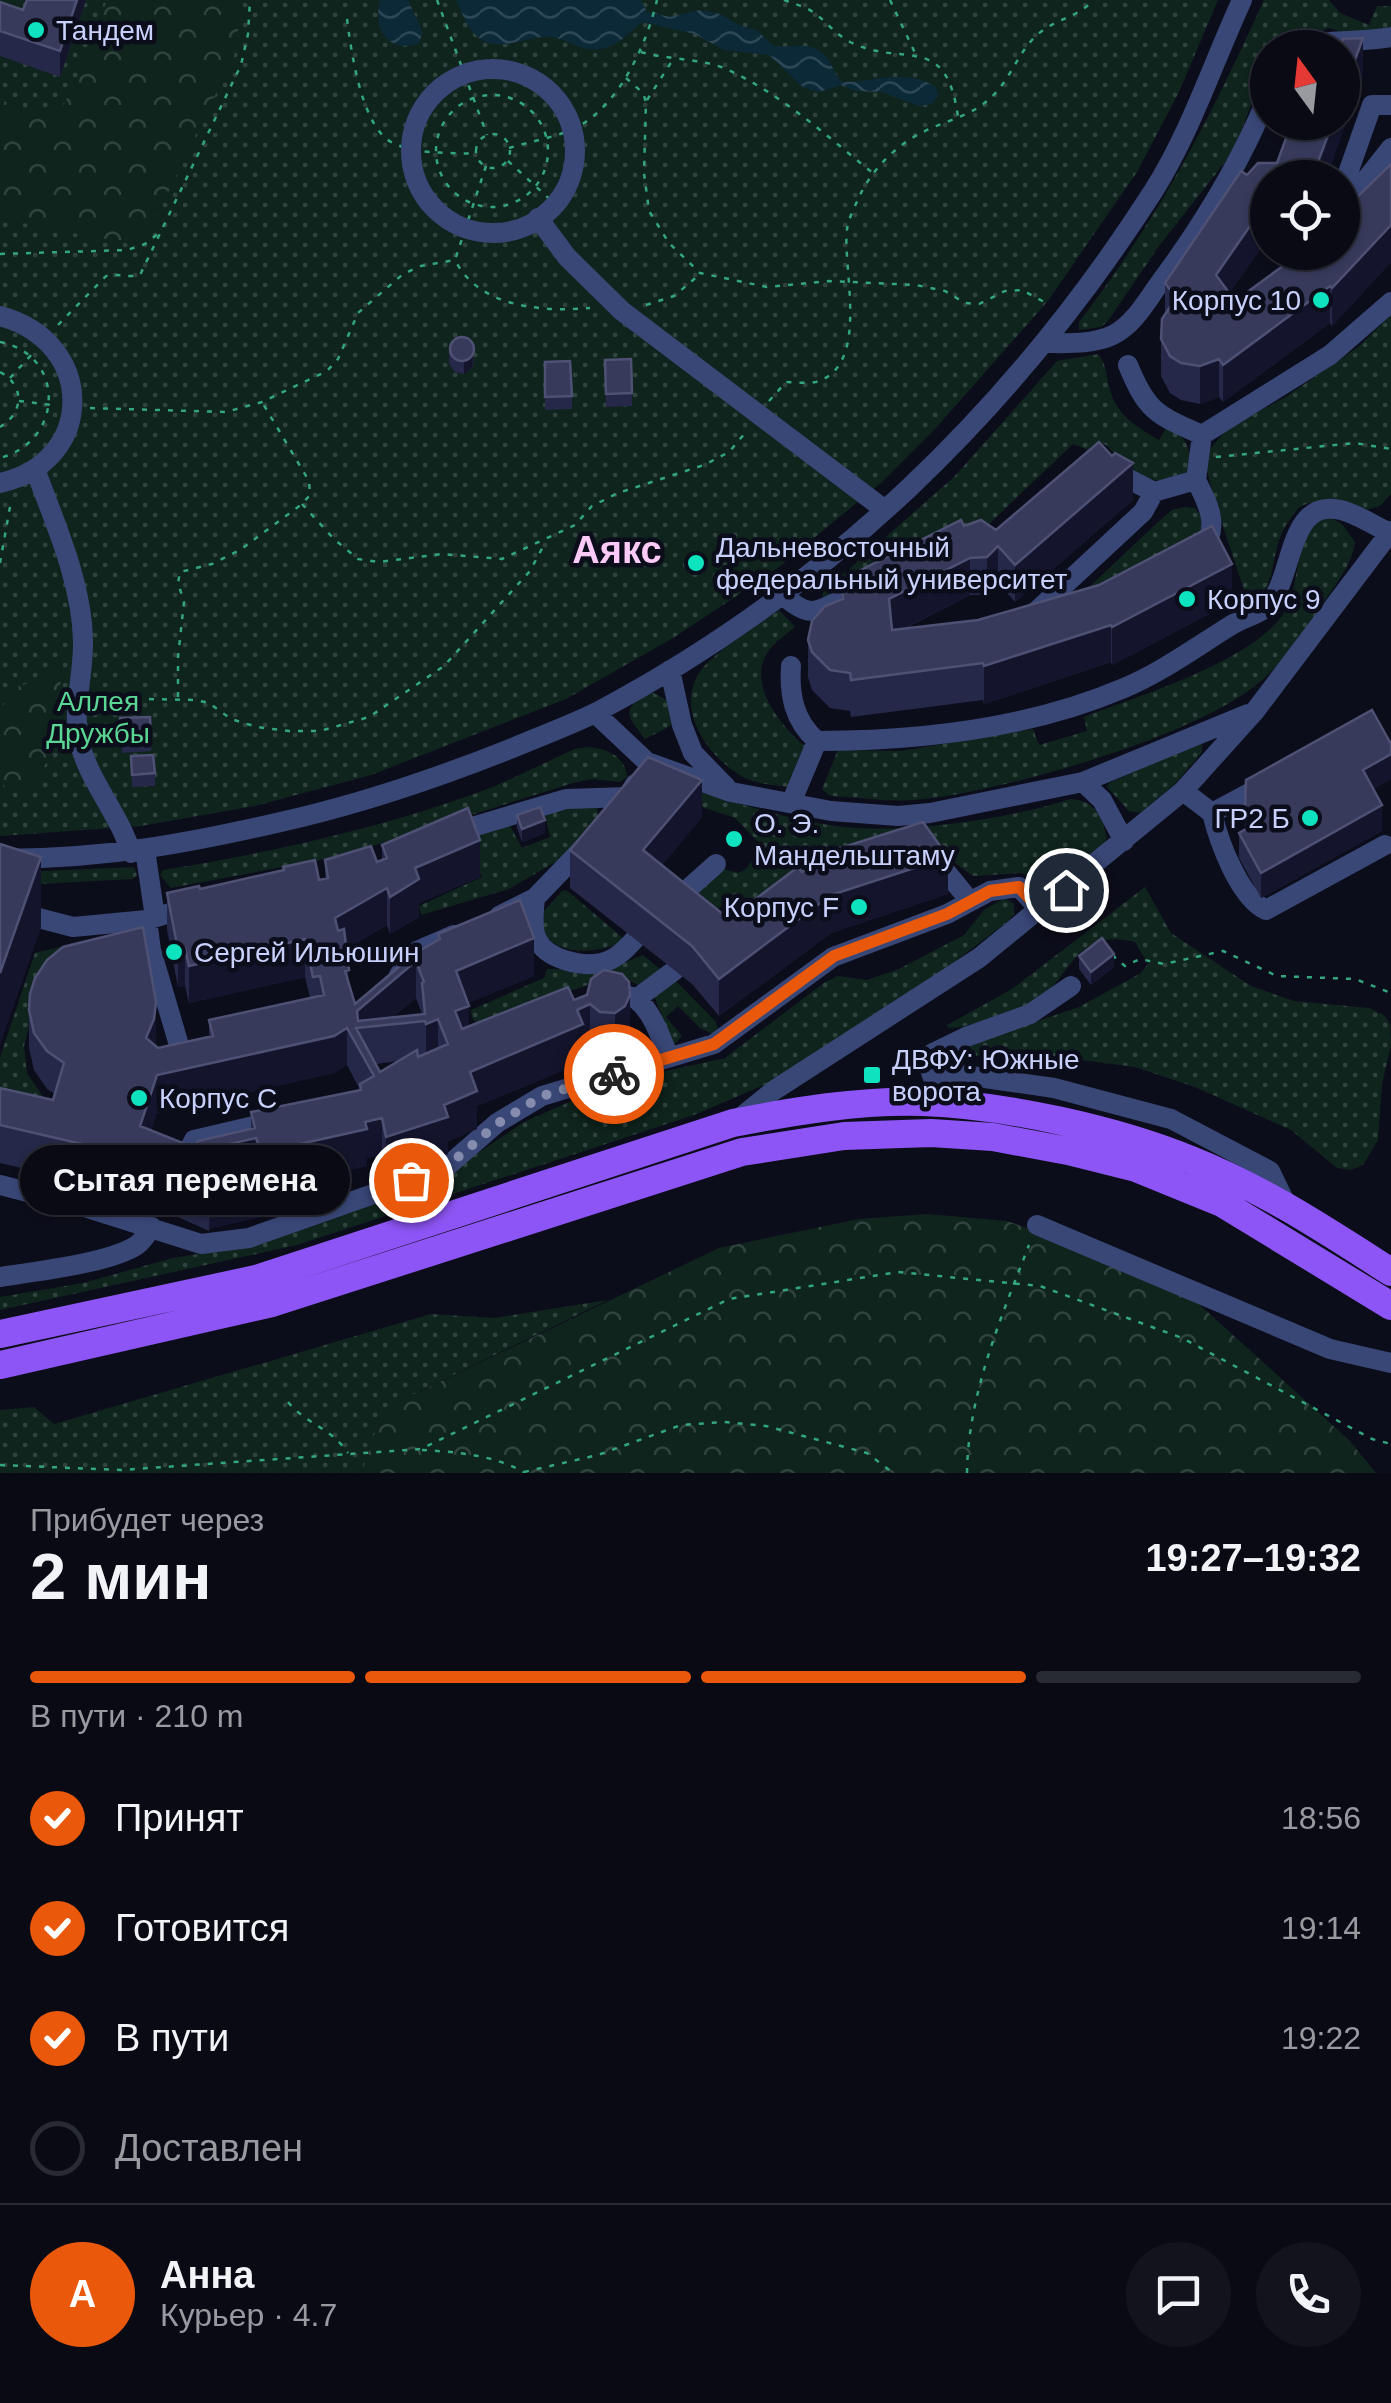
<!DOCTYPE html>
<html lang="ru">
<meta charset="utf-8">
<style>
:root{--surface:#090a14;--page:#12131d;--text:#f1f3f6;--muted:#999aa0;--line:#292b34;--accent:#ea580c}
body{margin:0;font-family:Arial,sans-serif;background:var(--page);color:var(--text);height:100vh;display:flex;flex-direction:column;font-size:38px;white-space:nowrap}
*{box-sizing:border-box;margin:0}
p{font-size:32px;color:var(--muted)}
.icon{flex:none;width:55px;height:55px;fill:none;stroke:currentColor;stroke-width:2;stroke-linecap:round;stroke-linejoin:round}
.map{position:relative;height:1473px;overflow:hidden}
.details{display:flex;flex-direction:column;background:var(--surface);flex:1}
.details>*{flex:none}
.needle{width:65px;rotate:345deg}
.tools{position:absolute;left:1250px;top:30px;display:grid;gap:20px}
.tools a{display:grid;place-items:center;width:110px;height:110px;border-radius:50%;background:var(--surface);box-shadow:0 2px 8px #0004,0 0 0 2px var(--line);font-size:50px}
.pin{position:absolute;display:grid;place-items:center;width:85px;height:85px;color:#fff;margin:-42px;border:5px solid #fff;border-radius:50%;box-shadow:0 2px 10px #0007}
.courier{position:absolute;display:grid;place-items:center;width:100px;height:100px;margin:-50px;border:8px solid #ea580c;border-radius:50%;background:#fff;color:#222;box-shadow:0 2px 12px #0007}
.bubble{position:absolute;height:70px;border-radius:35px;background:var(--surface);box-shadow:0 2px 8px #0004,0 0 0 2px var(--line);font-size:32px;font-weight:800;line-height:70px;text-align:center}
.summary em{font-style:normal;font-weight:800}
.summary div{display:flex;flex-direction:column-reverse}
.summary{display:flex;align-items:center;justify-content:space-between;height:170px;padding:0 30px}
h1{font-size:65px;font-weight:800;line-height:75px}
.bar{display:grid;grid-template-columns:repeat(4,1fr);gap:15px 10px;align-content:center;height:120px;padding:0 30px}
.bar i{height:12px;border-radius:8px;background:var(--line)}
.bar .active{background:var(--accent)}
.bar p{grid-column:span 4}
.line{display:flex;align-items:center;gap:25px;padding:0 30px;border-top:2px solid var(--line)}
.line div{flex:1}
.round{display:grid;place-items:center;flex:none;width:105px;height:105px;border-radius:52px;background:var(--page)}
ol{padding:0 30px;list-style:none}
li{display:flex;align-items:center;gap:30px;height:110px}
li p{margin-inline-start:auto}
li .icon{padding:10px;border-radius:50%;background:var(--accent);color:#fff;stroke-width:4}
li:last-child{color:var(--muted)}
li i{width:55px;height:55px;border:5px solid var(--line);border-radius:50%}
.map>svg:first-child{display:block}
</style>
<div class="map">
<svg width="1391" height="1473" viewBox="0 0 1391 1473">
<defs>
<pattern id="grass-dots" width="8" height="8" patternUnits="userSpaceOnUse" patternTransform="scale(2.5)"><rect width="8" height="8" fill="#0f241d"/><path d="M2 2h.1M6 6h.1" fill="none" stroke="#30433f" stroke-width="1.8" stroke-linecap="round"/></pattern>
<pattern id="forest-crowns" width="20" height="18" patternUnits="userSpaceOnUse" patternTransform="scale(2.5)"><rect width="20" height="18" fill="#0f241d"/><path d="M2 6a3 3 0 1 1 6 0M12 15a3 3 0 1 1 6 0" fill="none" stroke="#30433f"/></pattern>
<pattern id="water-waves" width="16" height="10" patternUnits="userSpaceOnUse" patternTransform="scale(2.5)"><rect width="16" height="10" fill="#0c2938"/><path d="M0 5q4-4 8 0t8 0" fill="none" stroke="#2e4756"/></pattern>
</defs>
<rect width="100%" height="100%" fill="#0c0d1a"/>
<path fill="url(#grass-dots)" d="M0 0H1218L1179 92 1137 172 1047 302 935 429 882 482 774 571 673 638 566 699 371 775 255 806 141 826 0 836Z
M1264 0H1329L1340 13 1369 25 1377 6H1391V27L1354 35 1328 28 1289 47 1268 48 1267 64 1233 152 1159 246 1108 321 1101 327 1079 330V322C1159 218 1210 119 1264 0Z
M1391 315V494L1380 506 1366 510C1344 497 1322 497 1299 507 1292 516 1285 525 1281 535 1271 558 1276 584 1255 601L1247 599 1215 502 1207 470 1210 449 1228 428 1284 398 1358 347Z
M1098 354C1106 363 1106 374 1109 386 1115 414 1135 426 1159 440L1167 427C1187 437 1195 452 1186 473 1147 491 1134 472 1106 445L1101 443 1088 450 1073 444 989 524 823 599V592L954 477 1057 361Z
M1184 507 1195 508 1201 516V531L1189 541 1067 608 1157 523 1172 510Z
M1330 518 1341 523 1355 542C1352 566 1333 587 1320 608 1301 637 1279 668 1251 689 1182 740 1000 793 913 800 886 802 857 797 830 796L822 789 838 750 901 751 1033 729 1039 745 1087 731 1084 717C1138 696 1256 661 1286 610 1301 583 1294 524 1330 518Z
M779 610 795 627C787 634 776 641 770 649 744 682 781 727 806 747L789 787C774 785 756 784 743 777 709 758 675 711 699 673 711 654 759 625 779 610Z
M652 692 668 701 676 723 645 739C626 715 620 708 652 692Z
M1196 744H1202V752L1175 784 1140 813 1129 811 1107 787 1109 783Z
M588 747C608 749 625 756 627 777L620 782 592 779 573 783 340 856 171 888 160 875 163 870C269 853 376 829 477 793 510 781 543 763 575 749Z
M690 789C744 805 800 824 856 828 919 832 1011 818 1071 799 1095 801 1101 815 1107 837L1102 848 1061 880 1042 884 1022 873 973 876 936 849 737 917 725 903 697 926 678 911 724 869 738 873 746 869 762 846 735 818 684 801Z
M597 802 598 819 557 861 509 889 421 915 419 906 482 877 467 840 509 824 522 848 550 837 545 814Z
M134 867 137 875 133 879 0 886V873Z
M1145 887 1171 933 1251 986 1294 1001 1369 1008 1384 1015 1390 1024 1391 1045 1382 1084 1378 1140 1363 1165 1351 1170 1337 1168 1291 1130 1195 1087 1135 1067 1073 1059 962 1055 961 1047 1079 1007 1141 973 1148 964 1135 942C1070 926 1073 983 1028 1006 1009 1017 982 1021 961 1027L949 1028 947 1025 1012 989Z
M566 890 615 931 622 938 621 943C592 955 536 958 543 912L562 891Z
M1005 898 1014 904V914L1008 921 949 966 792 1073 694 1115 297 1245 0 1310V1297L83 1283 173 1258 248 1246 451 1171 524 1122 578 1098 643 1076 725 1058 825 982 838 976 867 980 899 969 964 935 984 910Z
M137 936 34 1006 24 1046 27 1073 46 1101 0 1103V1057L35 953 68 945Z
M643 955 662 971 646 989 630 981 602 980 477 1023 472 1018 471 1010 544 978 547 969 604 971Z
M675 980 716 1022 718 1030 713 1034 700 1028 678 1006 666 1017 682 1036 674 1045 654 996Z
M608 1300 398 1402 374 1435 362 1473H0V1410L34 1407 54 1424 431 1314 494 1318Z"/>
<path fill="url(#forest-crowns)" d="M107 0H243L234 56 149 232 138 242C92 240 46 225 0 220V100L35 111 62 107 73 89Z
M58 671C70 712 55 758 28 790L5 787 0 780V711L13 689Z
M927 1214 1007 1221 1107 1256 1191 1297 1349 1440 1376 1473H362L374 1435 398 1402 719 1248 859 1219Z"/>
<path fill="url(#water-waves)" d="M380 0H408L423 33 418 44C386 53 373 28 380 0Z
M456 0H641L647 12 670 17 700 10 720 14 741 26 756 30 774 46C795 49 815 38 829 61 834 69 836 76 842 82 876 82 905 68 936 87L938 96 932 104 919 106 882 92 856 91 841 85 819 92 804 88 769 55 724 50 695 34 643 22C630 30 621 44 605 48 583 54 571 40 552 37 530 35 502 52 482 40 469 32 462 13 456 0Z"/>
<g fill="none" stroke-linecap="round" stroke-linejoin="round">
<path stroke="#33a57f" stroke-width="2.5" stroke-dasharray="5 8" stroke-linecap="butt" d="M437 0 487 135
M784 0C794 4 804 6 813 12 826 21 835 34 850 42 904 69 946 30 958 117
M890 0 915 53
M347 19C351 50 361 125 391 142 415 155 449 152 476 154
M641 52C668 60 701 58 726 69 780 93 828 137 874 174
M626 78 643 93 646 102 644 173 649 211 669 243 700 273 767 287 829 281 916 285 945 291 965 303 979 304 1005 291 1022 290 1048 304
M436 151a56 56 0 1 1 112 0a56 56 0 1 1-112 0Z
M647 100 672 61
M476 151a17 17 0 1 1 34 0a17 17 0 1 1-34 0Z
M509 148C529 142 550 138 569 131 617 111 646 47 657 0
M508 161 555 204
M486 166 455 260C479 308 543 312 590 308
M0 254 127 250 145 244 159 233
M646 305 674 296 699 275
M58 325 106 276C119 273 127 278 140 275L241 65 248 34 250 0
M0 342C66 355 64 441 0 458
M0 372C25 385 24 413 0 427
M10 378 33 353
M19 401 52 405
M769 401 786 382C795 382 808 384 816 382 871 366 842 269 847 229 849 217 856 204 861 193 874 167 899 143 925 131 945 121 970 116 987 101 1008 84 1015 59 1032 40 1052 18 1073 21 1094 0
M90 408 226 412 262 402 327 371 338 359 358 313 403 274 421 266 455 260
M1216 457 1355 443 1391 449
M302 504 334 539 358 559 379 562 442 554 502 559 575 525 592 506 618 493 704 465 729 452 746 432
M0 563 11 501
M178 697V657L184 602 178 583 180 572 212 564 240 550 302 504 310 495 309 481 262 402
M97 698 195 700 209 703 231 719 257 727 289 731H320L369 717 444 666 530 571 545 543
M1112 955 1125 966 1140 959 1164 964 1223 951 1277 976 1355 979 1391 993
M288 1402C307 1425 329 1426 348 1453
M422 1450C457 1452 495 1455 525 1473
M0 1465 121 1470 421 1449 729 1299 898 1272 1040 1286 1182 1338 1372 1439 1391 1444
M524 1472 598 1455 681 1425 724 1422 766 1426 867 1453 893 1473
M967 1473C968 1394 1001 1318 1029 1245"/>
<path stroke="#394777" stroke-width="20" d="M1299 48C1329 38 1361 43 1391 37
M411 151a82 82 0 1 1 164 0a82 82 0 1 1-164 0Z
M1342 190 1372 105H1391
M1342 210 1391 148
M538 218 567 257 622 311 885 510
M0 316C97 342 96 462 0 483
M1044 343C1066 343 1092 345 1113 335 1134 324 1146 302 1159 284 1203 225 1240 164 1268 96
M1202 435 1330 355 1391 302
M35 469C55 523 82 583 83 641 84 673 72 710 79 741 89 782 119 813 131 853
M1113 471 1154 492 1196 480 1202 435C1157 415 1147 412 1128 365
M1196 480C1209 506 1220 526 1202 552
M784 596C811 620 817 611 847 597
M1029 618 1143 512 1154 492
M791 666C789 695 794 721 817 741
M670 670 682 725 693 753 726 787
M595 713 647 762 731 792 831 811 898 816 930 813 1083 782 1102 800 1124 841
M1083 782 1248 714
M1183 791 1212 813 1266 784
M791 803 817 741C921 741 1028 729 1124 688 1162 672 1196 647 1230 626 1240 619 1254 616 1264 609 1296 584 1284 497 1341 510 1357 514 1375 526 1390 533
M1212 813C1219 842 1239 897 1266 910L1385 845
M452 833 566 799 628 797 635 784
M145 850 155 917
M933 856 970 901
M0 859C108 859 197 842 302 817 376 799 445 775 515 747 543 735 571 725 597 712 828 590 1014 409 1154 190 1191 131 1213 63 1242 0
M535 898C534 910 531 928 537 939 546 959 580 967 601 963 615 960 625 950 634 940
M669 906 716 864
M0 908 73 927 147 920 193 906
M499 916 535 898 588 843
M147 920 151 950 181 1052
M399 975 417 951 454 935
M605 997C615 996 629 993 637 1000 653 1012 661 1039 669 1057
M636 999 675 970
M930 1070 1054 1088 1171 1119 1270 1171 1288 1208
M951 1104 936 1087 928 1063 931 1054 966 1037 1030 1014 1071 986
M735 1122 773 1091 979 958 1183 791 1255 711 1391 531
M181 1165 194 1140 275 1121
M0 1185 78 1205 201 1244 249 1238 444 1169 497 1123 542 1096 714 1044 833 957 947 914 990 891 1019 887 1040 910
M1037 1225 1330 1349 1391 1363
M0 1277C33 1272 111 1263 137 1245 143 1241 148 1232 152 1227"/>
<path stroke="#8e55f6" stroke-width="28" d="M0 1334 256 1279 733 1123C795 1111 859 1100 923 1102 1005 1105 1115 1129 1191 1160 1262 1188 1327 1231 1391 1272
M0 1365 272 1303 742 1152 844 1136 931 1133 993 1137 1068 1151 1136 1168 1222 1203 1391 1306"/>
</g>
<path fill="#252848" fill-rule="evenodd" d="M27 0H86L60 77 0 56V2L23 10Z
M1363 76 1326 178H1268V238L1229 293 1235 301 1302 252 1391 164V262L1332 326 1330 323 1223 402 1219 397 1200 404 1181 400 1170 393 1161 376V339L1165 314V283L1247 175 1277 163Z
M449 351 474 359 472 368 464 374 455 372 449 364Z
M631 359 632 406 606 407 605 360Z
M545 362 572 396V409L545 410Z
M1133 500 1015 602 998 583 987 595H970L904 629 1232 602 1112 665 1111 662 984 704 983 700 851 717 850 711 830 708 812 690 808 677V640L841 600V580L964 526 996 530Z
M120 718 151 738V751L122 753Z
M1391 744V779L1373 789 1382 831 1261 898 1239 858V833L1245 829V811Z
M131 756 155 773V786L132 787Z
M517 815 545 833 522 842 517 828Z
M702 817 662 865 729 919 802 872 821 862V854L948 894 831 933 719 1016 692 984 570 888V850Z
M382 845 480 877 419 903V917L390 934 387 925 346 949 349 982 355 1004 438 940V934L534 976 468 1003 469 1027 574 1000 587 995 591 979 630 1032 625 1043 615 1050H600L590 1042 583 1045V1062L477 1106V1129L448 1141V1154L386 1175 382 1155 367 1158V1166L279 1186V1213L211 1228 209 1231 149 1204 86 1183 0 1163V1054V1088L53 1100 55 1094 47 1089 34 1070 29 1048V1010L156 1039 155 1046 158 1048 209 1037V1020L310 998 305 977 189 1003 185 986 178 987 167 930V893L319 880 325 879V860L377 862 382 860ZM416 998 422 1014 393 1017ZM398 1061 380 1072 376 1064ZM347 1065 360 1090 251 1112V1129L195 1148 151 1130 157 1113 334 1073Z
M1079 956 1114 967 1091 985 1079 969Z"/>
<path fill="#14152d" d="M77 0H86L60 77V51Z
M1363 38V76L1326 178H1312L1333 122H1342V95Z
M1268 200V238L1216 312V275Z
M1391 225V262L1332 326V288Z
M1330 286V323L1223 402V365Z
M474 346 472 368 464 374V361Z
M1219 359V397L1200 404V366Z
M1133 463V500L1015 602V565Z
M998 546V583L987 595V557Z
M970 558V595L889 636V599Z
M1232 564V602L1112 665V627Z
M1111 625V662L984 704V666Z
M1391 754V779L1363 795V770Z
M702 780V817L643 888V850Z
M1382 805V831L1261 898V873Z
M545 820V833L522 842V829Z
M480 840V877L419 903V917L390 934V897L415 868Z
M41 857V928L0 1045V973Z
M948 857V894L831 933 719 1016V979L831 895Z
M387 888V925L335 955V918Z
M534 938V976L456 1008V971Z
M305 939V977L189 1003V966Z
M185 948V986L178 987V950Z
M1114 954V967L1091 985V972Z
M416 961V998L383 1026 357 1028V1011Z
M630 995V1032L625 1043 615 1050V1013Z
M156 1002V1039L154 1056 146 1038Z
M590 1004V1042L583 1045V1062L477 1106V1129L448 1141V1154L386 1175V1137L444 1105 470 1072 577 1010Z
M469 1006V1043L455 1049V1011Z
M438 1019V1056L426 1061V1024Z
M347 1028V1065L334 1073 157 1113 140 1163V1126L157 1075Z
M382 1118V1155L367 1158V1166L279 1186V1213L211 1228 209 1231 211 1155 216 1147 256 1138V1175L273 1177V1150Z"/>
<path fill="#373a5b" stroke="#4e5174" stroke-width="2.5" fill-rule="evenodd" d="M27 0H77L60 51 0 31V2L23 10Z
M1323 36 1341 43 1343 39 1363 38 1342 95V48H1319Z
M1292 122H1333L1312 178H1290L1286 176 1285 178H1268V200L1216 275 1235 301 1302 252H1342V212L1391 164V225L1332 288 1330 286 1223 365 1219 359 1200 366 1181 363 1170 356 1161 339 1162 319 1176 298 1165 283 1241 171 1247 175 1258 163H1277Z
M450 349a12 12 0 1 1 24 0a12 12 0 1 1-24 0Z
M631 359 632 393 606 394 605 360Z
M570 361 572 396 545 397V362Z
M1099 442 1112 456 1115 453 1133 463 1015 565 998 546 987 557 970 558 889 599 892 630 978 620 1099 585 1212 526 1232 564 1112 627 1111 625 984 666 983 663 851 680 850 673 830 670 812 652 808 640 812 621 825 606 843 599 841 580 961 520 964 526 981 520 996 530Z
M1372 710 1391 744V754L1363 770 1382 805 1261 873 1239 833 1253 825 1245 811 1246 780Z
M150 717 151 738 122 741 120 718Z
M153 755 155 773 132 775 131 756Z
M648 757 702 780 643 850 729 919 798 867 802 872 824 861 821 854 923 822 948 857 831 895 719 979 692 946 570 850Z
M540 807 545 820 522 829 517 815Z
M468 808 480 840 415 868 419 879 390 897 387 888 335 918 338 931 344 929 349 970 345 971 355 1004 414 954 440 939 438 934 520 900 534 938 456 971 469 1006 455 1011 462 1029 568 987 574 1000 587 995 591 979 604 970 622 974 629 982 630 995 625 1006 615 1013 600 1012 590 1004 577 1010 583 1024 470 1072 477 1091 444 1105 448 1117 386 1137 382 1118 365 1122 367 1129 273 1150 279 1176 211 1191 209 1194 149 1167 86 1145 0 1125V1088L53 1100 64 1063 47 1051 34 1033 29 1010 30 994 35 978 47 960 63 947 143 927 156 1002 154 1019 146 1038 158 1048 213 1036 209 1020 324 995 320 976 313 977 305 939 189 966 185 948 178 950 167 893 199 886 200 889 284 870 283 867 315 860 319 880 328 878 325 860 371 846 377 862 387 858 382 845ZM416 961 424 982 422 983 425 1014 358 1021 357 1011ZM438 1019 448 1044 418 1057 417 1050 380 1072 356 1028 425 1021 426 1024ZM347 1028 374 1076 360 1084 361 1090 251 1112 255 1128 198 1141 195 1148 140 1126 157 1075 334 1036ZM256 1138 267 1168 216 1179 225 1162 211 1155 216 1147Z
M0 844 41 857 0 973Z
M1102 938 1114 954 1091 972 1079 956Z"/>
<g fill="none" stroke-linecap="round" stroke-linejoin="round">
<path stroke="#868cad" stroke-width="10" stroke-dasharray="0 18" d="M411 1180 444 1169 497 1124 542 1096 614 1074"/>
<path stroke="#ea580c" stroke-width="12" d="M614 1074 714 1044 834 956 947 914 990 891 1019 887 1040 910 1066 890"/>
</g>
<g fill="#0de3be" stroke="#0c0d1a" stroke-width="4">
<circle cx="36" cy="30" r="10"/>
<circle cx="1321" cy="300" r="10"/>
<circle cx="696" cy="563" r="10"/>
<circle cx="1187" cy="599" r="10"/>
<circle cx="1310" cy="818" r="10"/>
<circle cx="734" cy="839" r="10"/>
<circle cx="859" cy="907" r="10"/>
<circle cx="174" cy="952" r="10"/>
<rect x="862" y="1065" width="20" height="20" rx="5"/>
<circle cx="139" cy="1098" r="10"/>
</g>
<g text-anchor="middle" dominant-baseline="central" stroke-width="9" stroke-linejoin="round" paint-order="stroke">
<g font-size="28" fill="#c8d0fc" stroke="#0c0d1a" text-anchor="start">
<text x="56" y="30">Тандем</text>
<text x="1301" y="300" text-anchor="end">Корпус 10</text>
<text x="716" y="547">Дальневосточный<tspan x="716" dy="32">федеральный университет</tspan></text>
<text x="1207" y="599">Корпус 9</text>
<text x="1290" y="818" text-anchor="end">ГР2 Б</text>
<text x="754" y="823">О. Э.<tspan x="754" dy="32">Мандельштаму</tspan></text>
<text x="839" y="907" text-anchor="end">Корпус F</text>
<text x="194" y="952">Сергей Ильюшин</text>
<text x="892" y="1059">ДВФУ: Южные<tspan x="892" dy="32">ворота</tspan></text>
<text x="159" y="1098">Корпус C</text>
</g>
<g font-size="28" fill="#5ad695" stroke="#0c0d1a">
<text x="98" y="701">Аллея<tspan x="98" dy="32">Дружбы</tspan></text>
</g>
<g font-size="38" font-weight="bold" fill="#fccaf7" stroke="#0c0d1a">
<text x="617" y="550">Аякс</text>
</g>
</g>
</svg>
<div class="tools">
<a><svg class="needle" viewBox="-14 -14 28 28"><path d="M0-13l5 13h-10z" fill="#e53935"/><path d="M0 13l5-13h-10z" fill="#999aa0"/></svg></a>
<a><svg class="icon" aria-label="locate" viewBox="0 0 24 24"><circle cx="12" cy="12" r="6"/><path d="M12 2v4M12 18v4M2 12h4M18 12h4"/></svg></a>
</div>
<div class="pin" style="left:411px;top:1180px;background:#ea580c"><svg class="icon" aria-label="bag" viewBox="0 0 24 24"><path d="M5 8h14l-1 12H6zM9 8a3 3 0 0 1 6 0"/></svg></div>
<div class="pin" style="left:1066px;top:890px;background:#1f2937"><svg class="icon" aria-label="home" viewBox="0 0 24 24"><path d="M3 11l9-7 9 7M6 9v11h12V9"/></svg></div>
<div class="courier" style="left:614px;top:1074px"><svg class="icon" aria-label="bike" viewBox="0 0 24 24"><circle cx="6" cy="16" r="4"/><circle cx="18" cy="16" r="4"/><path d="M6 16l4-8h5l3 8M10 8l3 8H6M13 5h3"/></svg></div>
<div class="bubble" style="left:20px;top:1145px;width:330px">Сытая перемена</div>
</div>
<section class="details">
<div class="summary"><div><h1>2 мин</h1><p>Прибудет через</p></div><em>19:27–19:32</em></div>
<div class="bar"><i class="active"></i><i class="active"></i><i class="active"></i><i></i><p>В пути · 210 m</p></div>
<ol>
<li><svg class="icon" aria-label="check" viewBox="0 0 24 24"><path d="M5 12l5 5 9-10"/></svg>Принят<p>18:56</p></li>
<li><svg class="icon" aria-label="check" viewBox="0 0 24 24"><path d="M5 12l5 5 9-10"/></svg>Готовится<p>19:14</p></li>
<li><svg class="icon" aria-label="check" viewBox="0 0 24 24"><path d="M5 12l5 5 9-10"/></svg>В пути<p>19:22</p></li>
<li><i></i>Доставлен</li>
</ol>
<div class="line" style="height:180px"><b class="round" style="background:var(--accent);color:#fff">А</b><div><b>Анна</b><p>Курьер · 4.7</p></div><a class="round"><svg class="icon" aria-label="chat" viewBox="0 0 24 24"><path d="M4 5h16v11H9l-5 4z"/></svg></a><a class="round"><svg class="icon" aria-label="phone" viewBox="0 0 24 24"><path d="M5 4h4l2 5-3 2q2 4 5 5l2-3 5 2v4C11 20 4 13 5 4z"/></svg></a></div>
</section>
